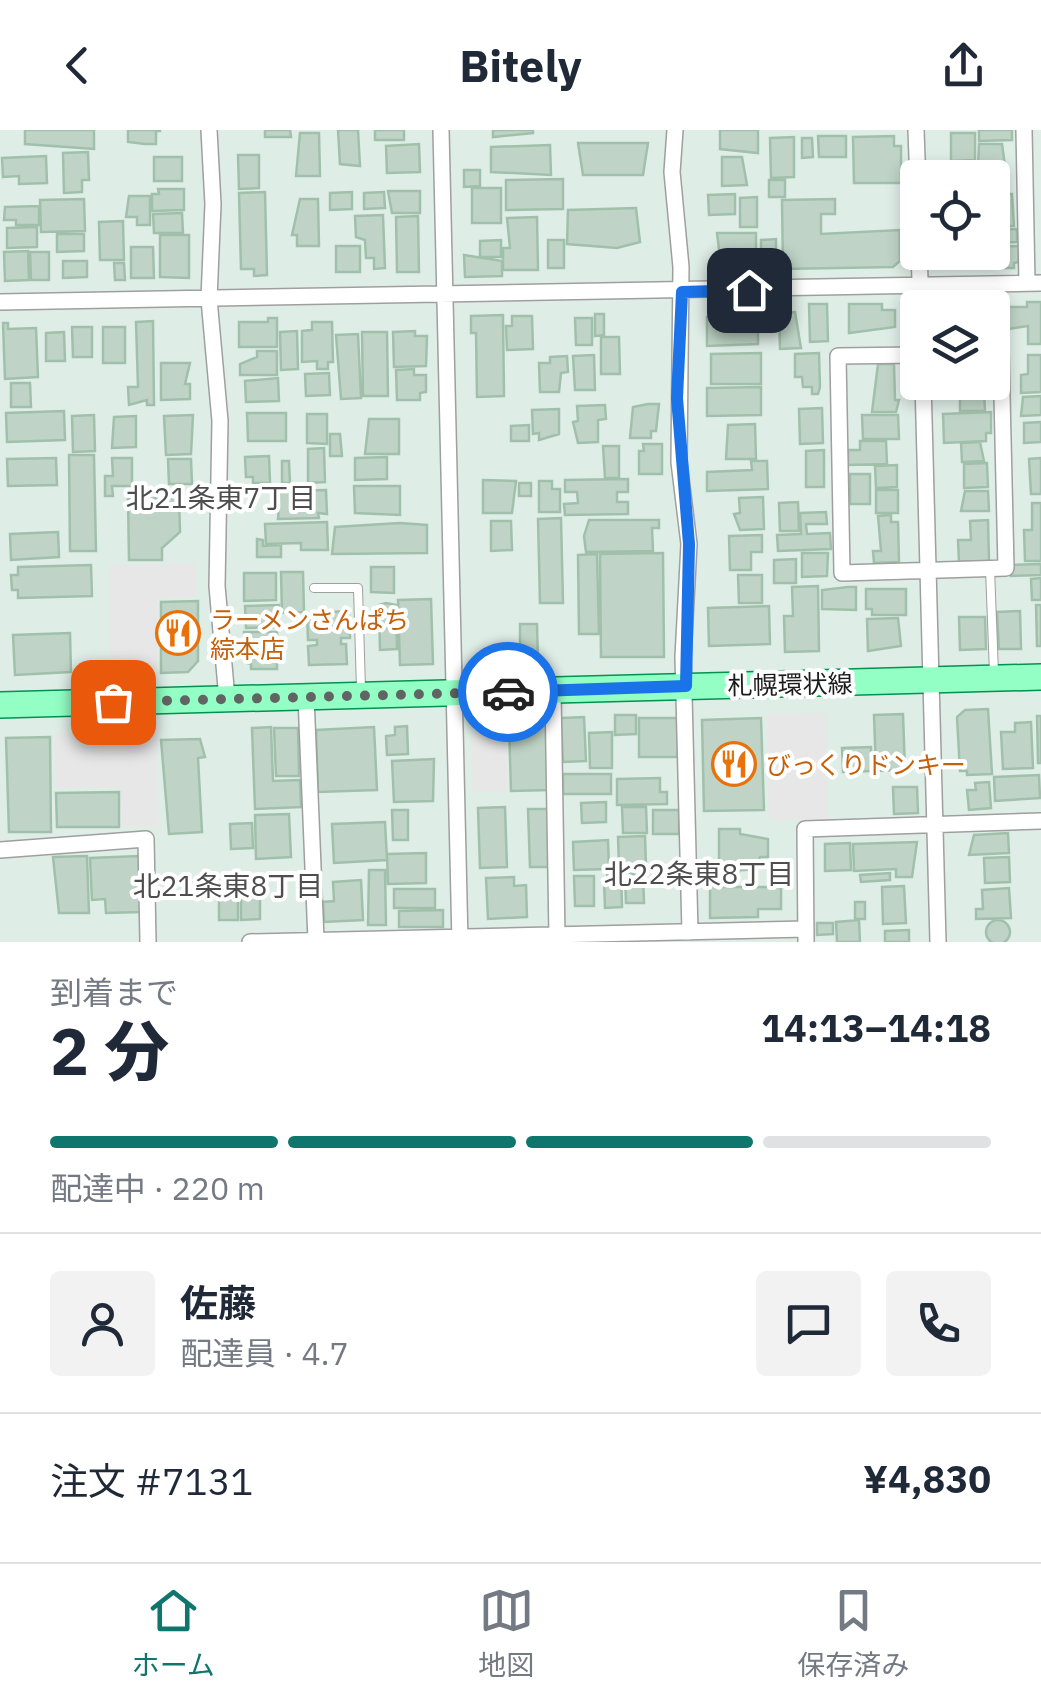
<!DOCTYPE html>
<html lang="ja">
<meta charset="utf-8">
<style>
:root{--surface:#fff;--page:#f2f2f3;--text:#1f2937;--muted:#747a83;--line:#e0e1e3;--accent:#0f766e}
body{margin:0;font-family:"IBM Plex Sans","Noto Sans JP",sans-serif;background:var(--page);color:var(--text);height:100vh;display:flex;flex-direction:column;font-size:38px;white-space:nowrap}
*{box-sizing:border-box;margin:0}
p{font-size:32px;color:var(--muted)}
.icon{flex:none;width:55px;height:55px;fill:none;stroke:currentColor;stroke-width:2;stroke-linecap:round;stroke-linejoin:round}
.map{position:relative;height:812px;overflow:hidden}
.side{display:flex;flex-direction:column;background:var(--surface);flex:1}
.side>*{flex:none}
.controls{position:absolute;left:900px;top:30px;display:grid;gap:20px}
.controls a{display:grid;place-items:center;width:110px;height:110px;border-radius:10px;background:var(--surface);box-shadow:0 5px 15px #0003;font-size:50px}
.pin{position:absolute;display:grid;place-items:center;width:85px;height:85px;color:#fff;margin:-42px;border-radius:20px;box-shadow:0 5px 15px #0006}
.courier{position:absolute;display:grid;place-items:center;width:100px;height:100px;margin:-50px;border:8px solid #1a73e8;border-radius:50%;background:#fff;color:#222;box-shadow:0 2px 12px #0007}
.head em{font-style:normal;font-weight:800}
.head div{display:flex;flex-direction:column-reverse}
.head{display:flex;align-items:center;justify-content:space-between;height:170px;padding:0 50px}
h1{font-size:65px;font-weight:800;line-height:75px}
.bar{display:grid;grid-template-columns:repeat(4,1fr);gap:15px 10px;align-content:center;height:120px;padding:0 50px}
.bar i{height:12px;border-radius:8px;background:var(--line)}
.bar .selected{background:var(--accent)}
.bar p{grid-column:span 4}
.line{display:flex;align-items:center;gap:25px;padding:0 50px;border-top:2px solid var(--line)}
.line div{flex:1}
.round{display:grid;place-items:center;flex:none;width:105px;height:105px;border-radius:10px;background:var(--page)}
header{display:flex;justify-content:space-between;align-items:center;height:130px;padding:0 50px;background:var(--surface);font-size:45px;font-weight:800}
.tab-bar{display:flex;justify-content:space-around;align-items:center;height:140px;border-top:2px solid var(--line);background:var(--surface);font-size:28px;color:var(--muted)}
.tab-bar a{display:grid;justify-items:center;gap:5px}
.tab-bar .selected{color:var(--accent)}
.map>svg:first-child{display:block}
</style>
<header><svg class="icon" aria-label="back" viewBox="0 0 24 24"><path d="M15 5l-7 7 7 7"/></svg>Bitely<svg class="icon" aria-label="share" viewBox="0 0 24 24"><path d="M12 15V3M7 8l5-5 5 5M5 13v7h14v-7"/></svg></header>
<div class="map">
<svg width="1041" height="812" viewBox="0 0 1041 812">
<rect width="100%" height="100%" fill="#dfede7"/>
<path fill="#e7e7e7" d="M195 433V467L157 469V541L110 542 109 435Z
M826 583 828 689 769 690 766 584Z
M506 596 507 661 473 662 471 607 479 597Z
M157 603 159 695 122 696 121 658H55L54 604Z"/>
<path fill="#bfd4c6" stroke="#a1c0ab" stroke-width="2.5" d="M25 0H94V19L25 14Z
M128 0H160V1H156V14H145L128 12Z
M265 0H290L291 7H265Z
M338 0H358L360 36 340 34Z
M375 0H404V10H375Z
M493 0H533V3L493 7Z
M720 0H758V23L720 19Z
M979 0H1012V10L979 11Z
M300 3H319L320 46H296Z
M951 3H975V30L951 31Z
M818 6H846V27H819Z
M894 6V16H901V53H854L853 7Z
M794 7V47L771 48 770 8Z
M802 8H812L813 27 802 28Z
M578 13H648L643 45H583Z
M419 14 420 42 387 43 386 16Z
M979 14H1002L1005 36H978Z
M550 15 551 45 491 42V17Z
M88 22 89 50H82V62L64 63 63 23Z
M238 25H259V58L239 59Z
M46 26 47 53 19 54V46L3 47 2 28Z
M154 27H182V51H154Z
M722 27H742L747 55 722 56Z
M975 35V48H950L954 45V36Z
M979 39H1002L1004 60H992V48H979Z
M464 40H480V56L464 57Z
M563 49V79L506 80V50Z
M769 50H785V67H769Z
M472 58H501V93H472Z
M158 59H184V80L152 81V64H159Z
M388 61H420V83H392Z
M265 62 267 145 254 146V139H241L239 63Z
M352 62V79L330 80V63Z
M384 62 385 78 364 79V63Z
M735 64V84L709 85 708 65Z
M992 64H1012L1014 96H993Z
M129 66H150V95H137V87H126Z
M757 67V97H740V68Z
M84 69 85 101 41 102 40 70Z
M300 69H318L319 116H297V105H292Z
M835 69V84H821V104L900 100V131L893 137 783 139 782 70Z
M39 76V95H16V90H4L5 77Z
M636 78 640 112 617 118 567 114 568 80Z
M182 83 183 103H154L153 84Z
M383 85 385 138 374 139V128H366L365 110 356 107 355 86Z
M418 86 419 142H397L396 87Z
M537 87 538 140H503V118H510L507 88Z
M123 91 124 130H100L99 92Z
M37 97V117L7 118V98Z
M1017 99V112L992 113V100Z
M717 103H756V129H747V136H721Z
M57 104H84V121L57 122Z
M160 105H189V148L160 147Z
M776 109V139H761V110Z
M501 110V127H480V111Z
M548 110H564V138H548Z
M336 116H360V142H336Z
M1019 116V132L1014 133V138H996V133L979 131V122H992V117Z
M131 117H153L154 148H131Z
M28 121 29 150 5 151 4 122Z
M30 122H49V150H31Z
M951 122H976L977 134 951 135Z
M464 125 502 131V146L465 147Z
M63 131H87V147L63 148Z
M114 133H124L125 150H115Z
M976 171H996L997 214H992V178H976Z
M1027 172H1041V214H1028V196L1001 200V177H1027Z
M809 174H827L828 211 810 212Z
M849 174H882V180H895V197L849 203Z
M795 182 801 218 780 219 779 183Z
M595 184H604V205L595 206Z
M503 185 504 266 477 267 476 203H471V186Z
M512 186H532L533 219 507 220 506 196H512Z
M758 186V214L707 216V187Z
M268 188H277V217H239V192H268Z
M575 188H592V215H576Z
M153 191 154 275H147V270L129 275 128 257H138L136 192Z
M312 192H332L333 232H328V239H317V231L302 232V201L312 200Z
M3 193H8V199L36 198 38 247 5 249Z
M72 197H92V227H73Z
M103 197H125V233H103Z
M297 201 298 239 281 240 280 202Z
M415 201V206H427L426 236 394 237 393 202Z
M64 202 65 231H46V203Z
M362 202H387L388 266H363Z
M358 204 361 268 341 269 336 205Z
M601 207H619L620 244H601Z
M257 221H277V245H240V234L257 227Z
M761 223V254H711V224Z
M819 223 820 257 818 264H812V257H803L802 247H795V224Z
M594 225 595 260H575L573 226Z
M1028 225H1041V262L1021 263V245L1028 244Z
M567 226 568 242 561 243 559 262H540L539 233H550V227Z
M161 233H190L185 254H190V269L161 270Z
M878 234H894L895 270H899L896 282H872Z
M414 239V245H426V262L420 263V270H397L396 240Z
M329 243 330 265 306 266 305 244Z
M278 248 279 271 246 272 245 251Z
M11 253H30L31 277H11Z
M761 257V285L707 286V258Z
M960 261H984L985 281H960Z
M1041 266V285L1021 286 1023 267Z
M648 274H659L656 301H651V308H630L633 277Z
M605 275 606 289 598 290V312L578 313 573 292 578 291 577 276Z
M822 278 823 313 800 314 799 279Z
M559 279V304L539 310V303L533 304 532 280Z
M64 281 65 310 7 312 6 283Z
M991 282V303H986V311L944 313 943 284Z
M247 283H286V311H248Z
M307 284H327V314L307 313Z
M94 285 95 321 73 322 72 286Z
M193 285 191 324 166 325 164 286Z
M862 285H898L899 309H863Z
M136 286V317L112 318 114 287Z
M369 289H399V324H365Z
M1041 292V312L1024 313V293Z
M755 294 756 329H726L728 295Z
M529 295V311H511V296Z
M330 304H340L342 326H330Z
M860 311H886L887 334 848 335V320H860Z
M980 312 984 331 962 332 961 313Z
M643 314H662V344H639V321H644Z
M603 316H619V348H605Z
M324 318 325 352 308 353V319Z
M824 320V357H806V321Z
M69 325H94L96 421H70Z
M269 326 270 353H253V347H246L245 327Z
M387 327V349L355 350V328Z
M56 328 57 355 8 356 7 329Z
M112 328H132V356H112L113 366H105V346H113Z
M1041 328V364H1031L1029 329Z
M168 329H191L192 354H169Z
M282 331H289L290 353H282Z
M751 331H767L768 359 707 361V342L752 340Z
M987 333 988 357 964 358V334Z
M897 335V357L876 358 875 336Z
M850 344H870V374H850Z
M628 349V362H617V372H628V384L565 385 564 374 578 373 577 362H565V350Z
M483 350 516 351 512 383H483Z
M539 351H552V359H560V382H539Z
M519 353H531V366H519Z
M354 356H400V385L355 383Z
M326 360 327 384 318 383 319 388 278 389 280 361Z
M876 360H898V383H876Z
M965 361H988L989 381H961Z
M763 367 764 399 740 400 734 384 740 383 739 368Z
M179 368 180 402 162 418V430H129L128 369Z
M798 372 799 401H780L779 373Z
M1032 373H1041V431H1025L1024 400H1032Z
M826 382 827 394H806L807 404 830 403 831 419 778 421 777 405 801 404 800 383Z
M891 385V392H898L899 432 874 433 873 421H881L878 386Z
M561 388 563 473H540L538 389Z
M589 390H659V398H652L653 421 586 422 584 406Z
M988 390 989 431 959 432 958 410H971L970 391Z
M491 391H511L512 420 491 421Z
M327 392 328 420H301V413L266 414 265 394Z
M400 393 427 395V423L332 424 335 397Z
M58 402 59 427 11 430 10 404Z
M762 405V422H751V440H730L729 406Z
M257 409 263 410V416L281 415V427H257Z
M663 423 664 527H601L600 424Z
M802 423H828L827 446 802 447Z
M597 424 599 504H579L578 425Z
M796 429V453H774V430Z
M1041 434V445L1011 446V435Z
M91 435 92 466 18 468V460H12L11 445H18V437Z
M371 437H394V463L371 462Z
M281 442H303L304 482 282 483Z
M244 443H276V470L244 471Z
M738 445H762V473H739Z
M1041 448V470H1032L1031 449Z
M818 456 819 521 785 522 784 486H793L792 457Z
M848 457H856V480L822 479V460Z
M866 459H906V485H872V479H866Z
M431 469 433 534 400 535 398 470Z
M198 471V531L188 542 161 543V472Z
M386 473 396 475 397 519 380 520 379 475Z
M279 475 277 497 246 498 245 476Z
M1036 475H1041V516H1037Z
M769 476 770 514 709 516 708 478Z
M349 481 350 508H341V514H346L347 534 309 535 308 516 317 515V510H308L307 483Z
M1020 481 1021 519H999L997 482Z
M959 487H985L986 519 960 520Z
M898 488 901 516 868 521 867 489Z
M520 494H537L538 532H520Z
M244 502H277V539H251V534L244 532Z
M70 503 71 542 15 545 13 505Z
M988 579 992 644 967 645V641H960L957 587 965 580Z
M903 584 905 640 876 641 874 585Z
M615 585H636V604L615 605Z
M1037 586H1041V633H1038Z
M584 587 586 631 563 632 561 588Z
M639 588H677L678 627H639Z
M761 588 764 680 704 681 702 590Z
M1031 592 1033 638 1003 639 1001 602H1015V593Z
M549 594 551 660 511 661 509 595Z
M407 596 408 624 387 625 386 606 395 605V597Z
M271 597 273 651 300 650 301 677 255 679 252 598Z
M374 597 377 660 318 662 316 600Z
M274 598H298L299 646H276Z
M612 602V638H590L589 603Z
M50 607 51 702H9L6 608Z
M200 609 205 627 198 628 202 702 169 704 161 610Z
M871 617 872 641 843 642 842 618Z
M434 629 433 671 394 672 392 631Z
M563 644H611V664H563Z
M1039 645 1040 668 995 671 994 647Z
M660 648V662H667V674L617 675V649Z
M989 652 991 678 969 680 967 660H976L975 653Z
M893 657H917L918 683 894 684Z
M119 662V697H57L56 663Z
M606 672V692L582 693 581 673Z
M505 677 507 737 480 738 478 678Z
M622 677H646L647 703H623Z
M528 679H551L553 737H530Z
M392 680H408V710H393Z
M653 680H679V704H653Z
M289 684 291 727 256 729 255 685Z
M385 692 387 730 334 733 332 694Z
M252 693 253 718 231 719 230 694Z
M719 699H740V704L768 709V727H760L756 739 719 742Z
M1008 703 1009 723 969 725 974 705Z
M645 706 646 735 619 736 618 707Z
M608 710 609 739 574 740 573 712Z
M917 712 912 747H896V739L854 741 853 714Z
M850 713 851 740 825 741V714Z
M426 723V753L388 754 387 724Z
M87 726 89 783H59L53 727Z
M139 726 141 782 106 783 105 769 92 770 90 728Z
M1009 727 1010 752 985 753 984 728Z
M369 740H385L386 795H368Z
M621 743 622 777 605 778 604 751H608L607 744Z
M890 743V750L861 752 860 745Z
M625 744H643L644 773H626Z
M574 746H594V776H575Z
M514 747V756L526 755 527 787 488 789 486 748Z
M361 750 363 790 324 792 323 772 334 771 333 752Z
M904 756 906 793 883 794 882 757Z
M710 757H781V779H758V787L710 788Z
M1009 758 1011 788 976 789V779H983L982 760Z
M394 759H435V778H394Z
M241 761H260V789L241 790Z
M219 762H238V790H219Z
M855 772H865V789H855Z
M443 780V797H399V781Z
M986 802a12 12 0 1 1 24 0a12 12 0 1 1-24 0Z
M859 790 860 812H837L836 792Z
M817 793H833V804L817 805Z
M909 800V812H885V801Z"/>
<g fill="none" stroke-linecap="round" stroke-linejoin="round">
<g stroke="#9f9f9f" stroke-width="10">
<path id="lane" d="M990 439 994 543
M314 458H358L361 559"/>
</g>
<g stroke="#9f9f9f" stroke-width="18">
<path id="street" d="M209 0 213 74 209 169 220 291 217 456 227 569
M441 0 460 812
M675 0 672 42 681 137 679 332 689 414 683 527 690 802
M916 0 918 57
M1024 0 1027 153
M919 122 921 178
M0 172 1041 153
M918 225 838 226 842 443 1006 438 1001 223H992
M923 252 938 812
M553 562 557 807
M306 567 316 810
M0 720 146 709 148 812
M250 812 806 799
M806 812 805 699 1041 691"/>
</g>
<g stroke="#009251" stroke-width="28">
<path id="primary" d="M0 575 1041 547"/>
</g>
<use href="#lane" stroke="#fff" stroke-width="8"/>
<use href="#street" stroke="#fff" stroke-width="15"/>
<use href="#primary" stroke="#93ffc4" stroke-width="25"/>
</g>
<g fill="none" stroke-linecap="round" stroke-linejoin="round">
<path stroke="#606462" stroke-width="10" stroke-dasharray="0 18" d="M113 572 508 562"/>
<path stroke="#1a73e8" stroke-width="12" d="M508 562 686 556 689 414 677 268 682 162 749 160"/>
</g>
<defs>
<g id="restaurant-ring" transform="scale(2.25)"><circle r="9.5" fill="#fff" stroke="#e8710a" stroke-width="1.5"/><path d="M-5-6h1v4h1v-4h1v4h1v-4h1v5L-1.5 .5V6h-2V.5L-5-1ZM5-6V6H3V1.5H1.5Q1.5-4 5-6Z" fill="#e8710a"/></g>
</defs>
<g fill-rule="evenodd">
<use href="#restaurant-ring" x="178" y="503"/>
<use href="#restaurant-ring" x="734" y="634"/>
</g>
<g text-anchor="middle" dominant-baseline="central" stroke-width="8" stroke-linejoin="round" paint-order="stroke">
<g font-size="25" fill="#c56008" stroke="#fff" text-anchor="start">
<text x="210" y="489">ラーメンさんぱち<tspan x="210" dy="29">綜本店</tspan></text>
<text x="766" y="634">びっくりドンキー</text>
</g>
<g font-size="25" fill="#1b1b1b" stroke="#fff">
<text transform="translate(790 554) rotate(-1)">札幌環状線</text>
</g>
<g font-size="28" fill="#4e4e4e" stroke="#fff">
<text x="221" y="367">北21条東7丁目</text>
<text x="699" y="743">北22条東8丁目</text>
<text x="228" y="755">北21条東8丁目</text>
</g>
</g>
</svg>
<div class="controls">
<a><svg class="icon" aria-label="locate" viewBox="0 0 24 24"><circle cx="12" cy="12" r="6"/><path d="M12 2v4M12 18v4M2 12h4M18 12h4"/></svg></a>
<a><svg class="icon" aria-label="layers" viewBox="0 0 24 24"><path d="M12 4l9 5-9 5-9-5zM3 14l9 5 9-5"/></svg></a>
</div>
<div class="pin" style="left:113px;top:572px;background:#ea580c"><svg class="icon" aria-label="bag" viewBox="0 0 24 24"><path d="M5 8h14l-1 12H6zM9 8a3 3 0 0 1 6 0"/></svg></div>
<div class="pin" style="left:749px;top:160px;background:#1f2937"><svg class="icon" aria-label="home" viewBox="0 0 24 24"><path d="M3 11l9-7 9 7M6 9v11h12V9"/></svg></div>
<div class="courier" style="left:508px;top:562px"><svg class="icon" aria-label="car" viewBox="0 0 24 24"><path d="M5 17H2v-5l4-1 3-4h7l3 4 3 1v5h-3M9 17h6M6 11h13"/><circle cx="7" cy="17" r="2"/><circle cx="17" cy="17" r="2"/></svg></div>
</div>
<section class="side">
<div class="head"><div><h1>2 分</h1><p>到着まで</p></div><em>14:13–14:18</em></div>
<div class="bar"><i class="selected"></i><i class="selected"></i><i class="selected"></i><i></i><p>配達中 · 220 m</p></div>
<div class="line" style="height:180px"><a class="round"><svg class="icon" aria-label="person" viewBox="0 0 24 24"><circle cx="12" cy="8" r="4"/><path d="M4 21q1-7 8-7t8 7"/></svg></a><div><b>佐藤</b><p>配達員 · 4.7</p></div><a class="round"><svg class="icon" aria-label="chat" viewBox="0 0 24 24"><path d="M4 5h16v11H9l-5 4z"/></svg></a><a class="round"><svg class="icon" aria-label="phone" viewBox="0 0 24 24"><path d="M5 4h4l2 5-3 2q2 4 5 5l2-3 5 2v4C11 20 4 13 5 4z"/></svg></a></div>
<div class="line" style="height:130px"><div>注文 #7131</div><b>¥4,830</b></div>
</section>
<nav class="tab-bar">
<a class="selected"><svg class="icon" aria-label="home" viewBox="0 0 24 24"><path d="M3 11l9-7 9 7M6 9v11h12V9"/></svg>ホーム</a>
<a><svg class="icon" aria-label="map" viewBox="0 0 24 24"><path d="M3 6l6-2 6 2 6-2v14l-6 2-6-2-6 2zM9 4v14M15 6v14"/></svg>地図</a>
<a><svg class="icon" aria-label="saved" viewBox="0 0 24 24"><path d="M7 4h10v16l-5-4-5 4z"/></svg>保存済み</a>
</nav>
